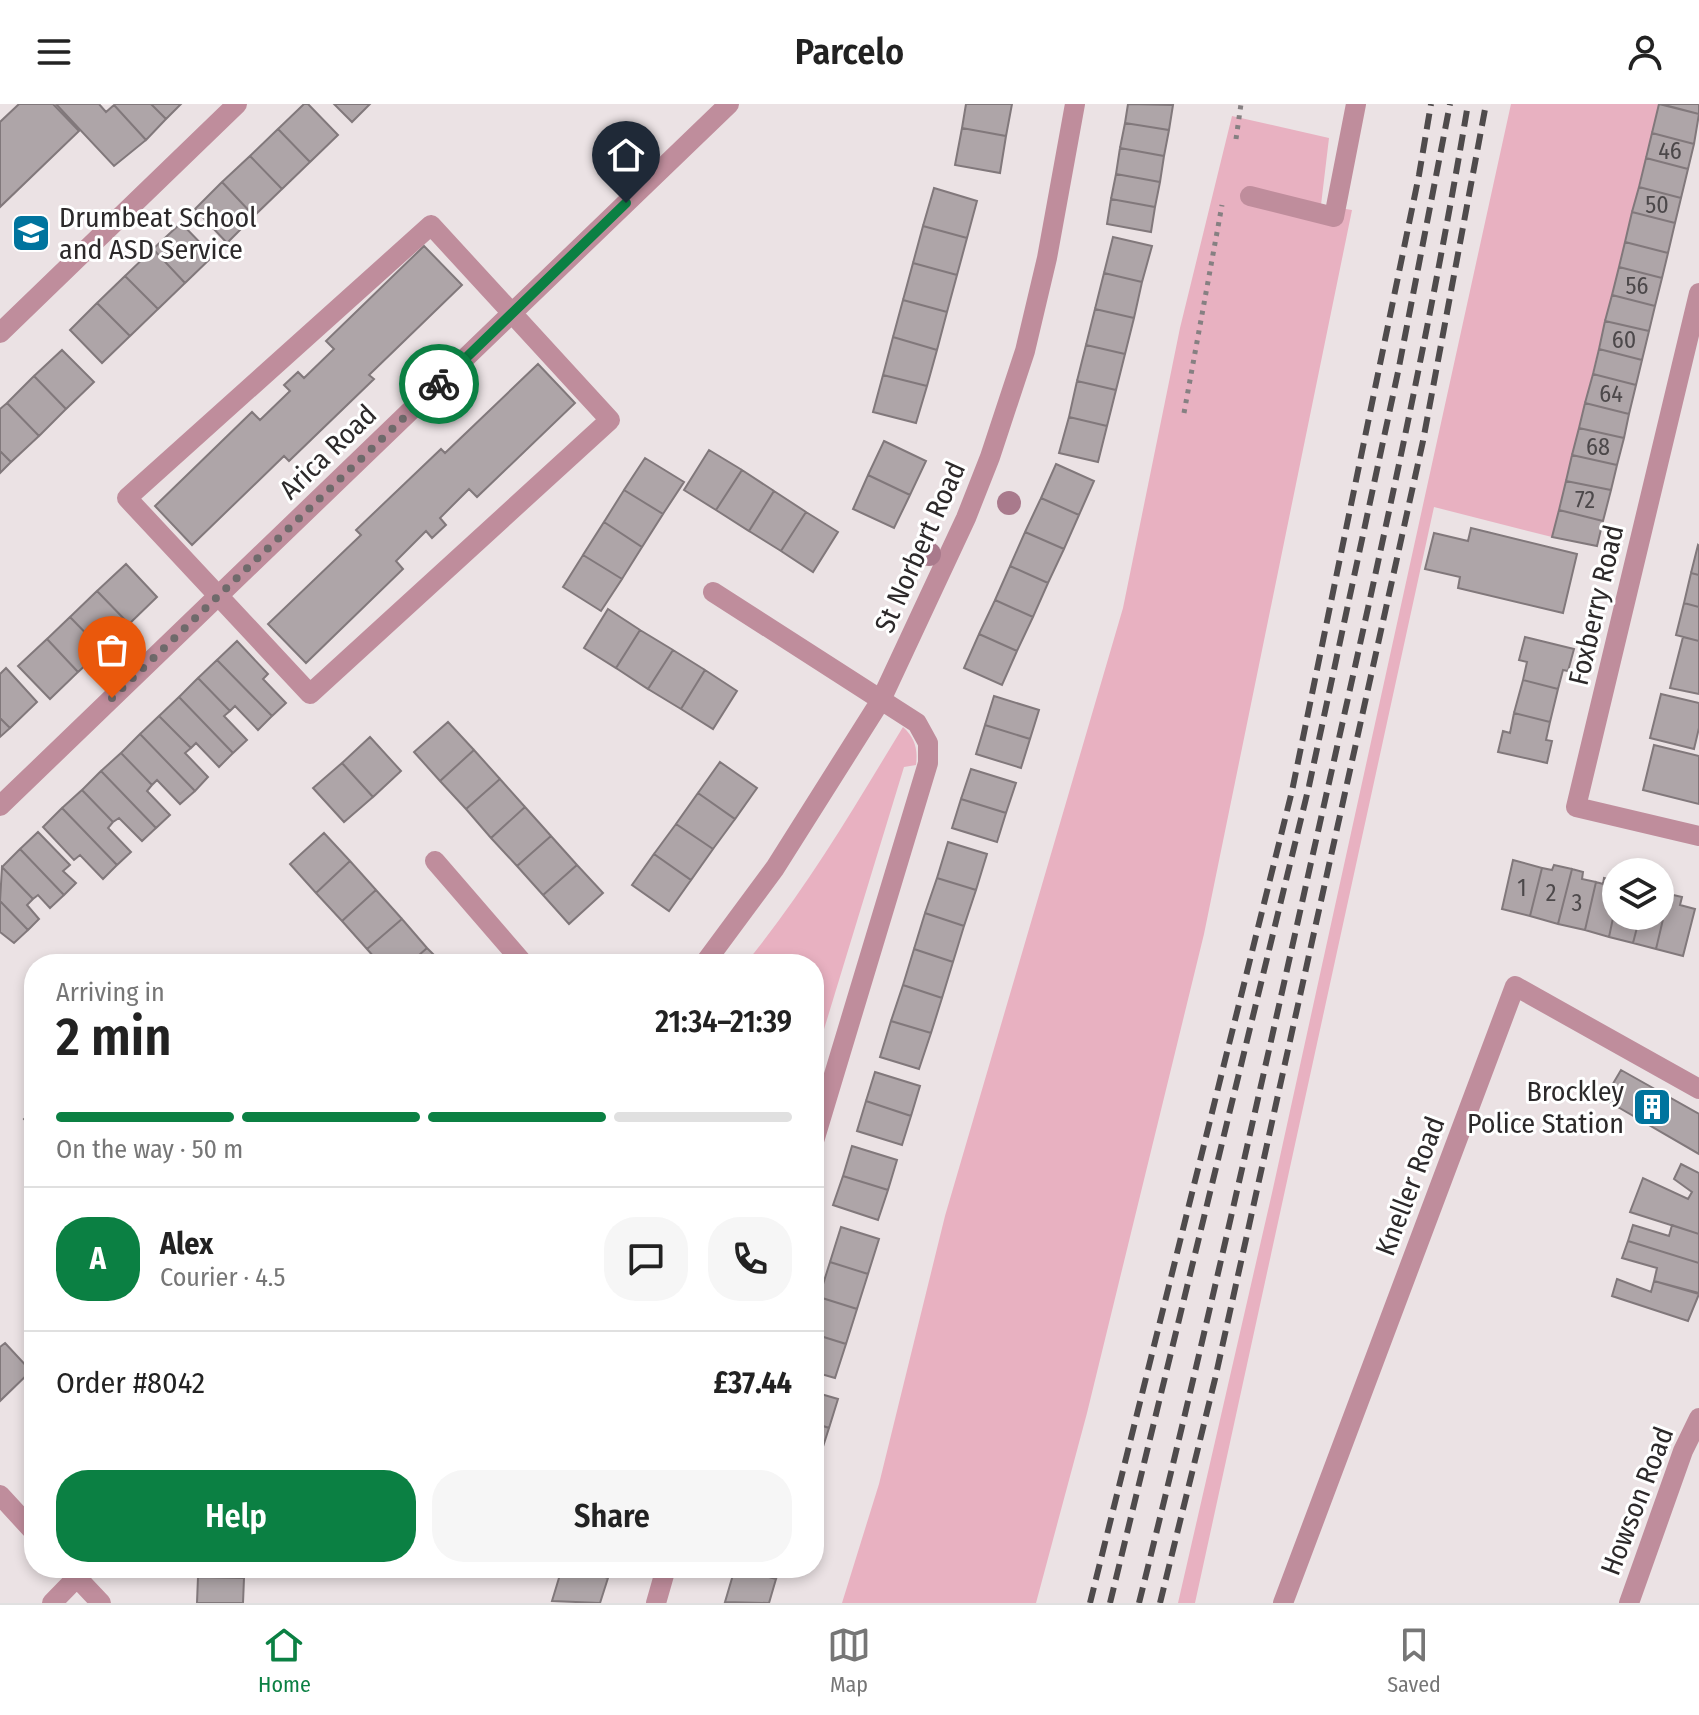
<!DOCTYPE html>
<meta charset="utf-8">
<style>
:root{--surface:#fff;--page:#f6f6f6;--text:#222;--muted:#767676;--line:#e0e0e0;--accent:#0b8043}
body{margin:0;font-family:"Fira Sans Condensed",sans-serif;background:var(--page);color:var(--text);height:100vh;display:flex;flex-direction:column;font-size:30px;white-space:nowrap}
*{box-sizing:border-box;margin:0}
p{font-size:26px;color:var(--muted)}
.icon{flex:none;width:44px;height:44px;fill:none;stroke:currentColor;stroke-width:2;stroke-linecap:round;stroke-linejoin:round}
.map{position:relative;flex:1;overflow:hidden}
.side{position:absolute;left:24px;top:850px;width:800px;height:624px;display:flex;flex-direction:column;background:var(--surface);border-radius:32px;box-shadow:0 4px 12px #0003}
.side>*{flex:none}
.buttons{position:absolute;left:1602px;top:754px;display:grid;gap:16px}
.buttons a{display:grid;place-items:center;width:72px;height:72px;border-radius:50%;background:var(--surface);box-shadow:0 4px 12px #0003;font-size:40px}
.pin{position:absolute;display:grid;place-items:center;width:68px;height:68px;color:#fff;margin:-82px -34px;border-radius:50% 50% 50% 0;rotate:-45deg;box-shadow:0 0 8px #0007}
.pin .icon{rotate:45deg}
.courier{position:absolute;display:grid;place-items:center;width:80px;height:80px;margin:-40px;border:6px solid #0b8043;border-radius:50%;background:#fff;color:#222;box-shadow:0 2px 10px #0007}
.head em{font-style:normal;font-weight:600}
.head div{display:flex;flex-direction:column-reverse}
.head{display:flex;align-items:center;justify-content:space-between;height:136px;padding:0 32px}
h1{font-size:52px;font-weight:600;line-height:60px}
.bar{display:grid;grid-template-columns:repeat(4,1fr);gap:12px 8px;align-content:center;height:96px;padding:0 32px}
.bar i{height:10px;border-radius:6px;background:var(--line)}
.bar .selected{background:var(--accent)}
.bar p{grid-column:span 4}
.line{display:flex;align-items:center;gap:20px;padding:0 32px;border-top:2px solid var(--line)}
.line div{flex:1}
.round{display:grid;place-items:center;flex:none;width:84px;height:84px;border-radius:32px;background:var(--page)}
.primary-button{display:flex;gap:16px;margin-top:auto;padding:16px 32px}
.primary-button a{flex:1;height:92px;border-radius:32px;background:var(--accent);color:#fff;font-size:32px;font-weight:600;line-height:92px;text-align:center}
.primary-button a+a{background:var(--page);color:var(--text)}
header{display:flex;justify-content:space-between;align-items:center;height:104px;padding:0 32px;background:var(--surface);font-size:36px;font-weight:600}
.dock{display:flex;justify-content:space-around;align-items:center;height:112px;border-top:2px solid var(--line);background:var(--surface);font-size:22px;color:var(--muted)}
.dock a{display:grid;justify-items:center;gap:4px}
.dock .selected{color:var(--accent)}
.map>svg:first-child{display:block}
</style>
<header><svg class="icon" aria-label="menu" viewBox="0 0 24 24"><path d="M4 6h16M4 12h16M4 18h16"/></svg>Parcelo<svg class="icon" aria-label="person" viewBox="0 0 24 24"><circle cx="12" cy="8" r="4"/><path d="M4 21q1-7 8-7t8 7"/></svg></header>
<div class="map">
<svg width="1699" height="1499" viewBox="0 0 1699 1499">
<rect width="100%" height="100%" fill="#ebe2e4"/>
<path fill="#e8b1c1" d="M1511 0H1659L1552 433 1434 403 1195 1499H1178L1272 1089Z
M1232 12 1329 34 1321 101 1352 106 1204 830 1087 1309 1036 1499H842L879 1380 945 1112 1123 504 1180 224Z
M903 623C915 634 918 645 916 661L904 663 814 958V860H745C806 786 853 705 903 623Z"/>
<path fill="#aea5a8" stroke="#81787b" stroke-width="2" d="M19 0H53L79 27 0 103V18Z
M56 0H99L106 8 114 1 146 36 114 62Z
M115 0H151L166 15 146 36 114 1Z
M151 0H181L166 15Z
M304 0H308L338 31 310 58 278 25Z
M334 0H370L352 18Z
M966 0H1012L1006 32 962 24Z
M1128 0 1173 1 1169 26 1125 19Z
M1659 0 1699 10 1694 40 1652 29Z
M1661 0H1699V10Z
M1125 19 1169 26 1164 52 1120 44Z
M962 24 1006 32 1000 69 955 61Z
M278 25 310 58 282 85 250 52Z
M1652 29 1694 40 1688 65 1646 54Z
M1120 44 1164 52 1160 78 1116 70Z
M250 52 282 85 254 112 222 78Z
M1646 54 1688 65 1681 94 1639 83Z
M1116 70 1160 78 1155 103 1111 95Z
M222 78 254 112 227 139 195 105Z
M1639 83 1681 94 1675 119 1632 108Z
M934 84 977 97 967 134 923 122Z
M1111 95 1155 103 1151 128 1107 120Z
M1632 108 1675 119 1668 149 1625 138Z
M181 119 213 152 185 179 153 145Z
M923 122 967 134 957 171 913 159Z
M1113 133 1152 142 1142 178 1104 169Z
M1625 138 1668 149 1662 174 1619 163Z
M424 142 462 181 369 271 374 275 289 357 284 352 192 441 155 402 252 308 260 316 290 287 284 281 298 268 304 274 334 245 326 237Z
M153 145 185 179 158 205 125 172Z
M913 159 957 171 947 208 903 196Z
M1619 163 1662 174 1655 202 1612 191Z
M1104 169 1142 178 1134 214 1095 205Z
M125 172 158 205 130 232 97 199Z
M1612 191 1655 202 1649 227 1605 217Z
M903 196 947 208 937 246 893 233Z
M97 199 130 232 102 259 70 226Z
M1095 205 1134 214 1125 250 1086 241Z
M1605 217 1649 227 1642 256 1599 245Z
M893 233 937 246 927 282 883 271Z
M1086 241 1125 250 1116 286 1077 277Z
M1599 245 1642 256 1636 281 1593 270Z
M62 246 94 278 66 305 34 272Z
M538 260 575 299 477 393 469 385 440 414 446 421 432 434 426 427 396 457 403 465 306 559 268 520 361 431 356 426 441 345 445 349Z
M1593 270 1636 281 1629 310 1585 299Z
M883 271 927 282 916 319 873 308Z
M34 272 66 305 39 332 7 299Z
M1077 277 1116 286 1107 322 1069 313Z
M7 299 39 332 11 358 0 347V305Z
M1585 299 1629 310 1624 334 1579 324Z
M1069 313 1107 322 1098 358 1059 349Z
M1579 324 1624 334 1617 361 1572 351Z
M884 337 926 357 910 391 868 371Z
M709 346 742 366 716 406 684 386Z
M0 347 11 358 0 369Z
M1572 351 1617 361 1611 386 1566 377Z
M645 354 684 378 663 410 624 386Z
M1056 360 1094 377 1079 411 1041 394Z
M742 366 774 387 749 427 716 406Z
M868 371 910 391 894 424 853 405Z
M1566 377 1611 386 1603 417 1559 406Z
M624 386 663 410 642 443 604 418Z
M774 387 806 408 781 447 749 427Z
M1041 394 1079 411 1064 445 1025 428Z
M1559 406 1603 417 1597 442 1552 433Z
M806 408 838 428 813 468 781 447Z
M604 418 642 443 622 475 583 451Z
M1471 424 1577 450 1563 509 1458 484 1460 473 1425 465 1434 429 1468 437Z
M1025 428 1064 445 1048 479 1010 462Z
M1698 441 1699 442V471L1691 469Z
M583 451 622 475 601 507 563 483Z
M126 460 157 493 129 520 97 487Z
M1010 462 1048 479 1033 513 995 496Z
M1691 469 1699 471V503L1684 499Z
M97 487 129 520 102 546 70 513Z
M995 496 1033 513 1017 547 979 530Z
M1684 499 1699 503V537L1676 531Z
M608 505 640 526 616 564 584 544Z
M70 513 102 546 78 568 47 535Z
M640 526 673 546 648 585 616 564Z
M979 530 1017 547 1002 581 964 564Z
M1525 533 1574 545 1568 567 1563 566 1558 585 1523 576 1527 558 1519 556Z
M1683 533 1699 537V590L1670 584Z
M47 535 78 568 50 595 18 562Z
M237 537 268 570 263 575 286 599 272 612 217 556Z
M673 546 705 566 681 605 648 585Z
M217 556 272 612 258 626 235 602 230 607 198 574Z
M6 564 37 598 10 624 0 614V570Z
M705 566 737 587 713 625 681 605Z
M198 574 230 607 224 612 247 636 233 649 179 593Z
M1523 576 1558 585 1550 618 1514 609Z
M1661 590 1699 599V624L1694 645 1650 634Z
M994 592 1039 606 1030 635 985 621Z
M179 593 233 649 219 663 196 639 191 644 159 612Z
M1514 609 1550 618 1546 636 1552 637 1547 659 1498 648 1503 627 1510 629Z
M159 612 191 644 185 649 208 673 195 687 140 630Z
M0 614 10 624 0 633Z
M448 618 474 646 440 677 414 648Z
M985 621 1030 635 1021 664 976 650Z
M140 630 195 687 180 700 157 676 152 681 121 649Z
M370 633 401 667 373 693 342 659Z
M1654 641 1699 652V700L1643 686Z
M474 646 500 675 466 705 440 677Z
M121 649 152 681 147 687 170 711 156 724 101 667Z
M720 658 757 684 735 715 698 689Z
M342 659 373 693 344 718 313 684Z
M971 665 1016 679 1006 709 961 695Z
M101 667 156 724 142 737 119 714 113 718 82 686Z
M500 675 525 703 491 734 466 705Z
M82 686 113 718 108 724 131 748 117 761 62 704Z
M698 689 735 715 713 745 676 720Z
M961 695 1006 709 997 738 952 724Z
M525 703 551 732 517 762 491 734Z
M62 704 117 761 103 775 80 751 74 756 43 723Z
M676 720 713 745 691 776 654 750Z
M38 728 70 761 63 767 76 779 64 791 20 745Z
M324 729 350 757 316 789 290 760Z
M551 732 577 761 543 791 517 762Z
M948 738 987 750 976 786 937 774Z
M20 745 64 791 50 804 38 791 33 795 2 763Z
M654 750 691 776 669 807 632 781Z
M1513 756 1542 764 1530 812 1502 805Z
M350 757 376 786 342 817 316 789Z
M577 761 603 789 569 820 543 791Z
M1554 761 1572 765 1558 820 1530 812 1542 764 1552 766Z
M2 763 33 795 27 801 39 815 28 826 0 797Z
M1572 765 1583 768 1582 775 1596 778 1585 826 1558 820Z
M937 774 976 786 964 822 925 809Z
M1604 774 1616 777V800L1609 833 1585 826 1596 778 1603 780Z
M376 786 402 815 367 845 342 817Z
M1660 788 1669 790 1656 845 1633 839 1640 812H1660Z
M1669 790 1682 793 1680 801 1695 805 1683 852 1656 845Z
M0 797 28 826 14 839 0 828Z
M1616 800V812H1640L1633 839 1609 833Z
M925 809 964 822 953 858 914 845Z
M402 815 427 844 409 860H380L367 845Z
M427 844 443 860H409Z
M914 845 953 858 942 894 903 881Z
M903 881 942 894 931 929 891 917Z
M891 917 931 929 919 965 880 953Z
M1621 966 1699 1010V1050L1604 995Z
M875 968 920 982 911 1012 866 997Z
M866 997 911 1012 902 1041 857 1027Z
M34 1006V1026L24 1015Z
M852 1042 897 1056 888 1086 843 1072Z
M1681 1060 1699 1069V1130L1630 1108 1643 1074 1688 1095 1692 1088 1674 1075Z
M843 1072 888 1086 878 1116 833 1101Z
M1633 1121 1669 1132 1672 1121 1699 1130V1159L1628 1137Z
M841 1123 879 1135 868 1170 830 1158Z
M1628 1137 1699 1159V1189L1654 1177 1657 1164 1622 1154Z
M830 1158 868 1170 857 1205 819 1193Z
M1617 1175 1651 1188 1654 1177 1699 1190 1688 1217 1612 1192Z
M819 1193 857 1205 846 1240 814 1230V1209Z
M814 1230 846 1240 835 1274 814 1268Z
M5 1239 31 1267 0 1297V1243Z
M814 1288 838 1295 829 1324 814 1319Z
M29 1298H34V1349H28Z
M814 1319 829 1324 820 1352 814 1350Z
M198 1464H244V1474L198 1473Z
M562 1464H575L608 1474 600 1499 552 1497Z
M735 1464 776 1475 769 1499 725 1498Z
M740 1464H780L776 1475Z
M198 1473 244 1474 243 1499H197Z"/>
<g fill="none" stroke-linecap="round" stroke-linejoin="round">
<path stroke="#868082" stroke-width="5" stroke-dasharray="4 6" stroke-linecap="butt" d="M1236 35 1241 0
M1184 309 1222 101"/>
<path stroke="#bf8d9c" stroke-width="20" d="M1250 92 1334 113 1356 0
M431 121 610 316 310 590 127 394Z
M1699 189 1576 703 1699 732
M0 229 237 0
M713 488 917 619 928 639V659L814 1037
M0 702 729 0
M435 757 524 860
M704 860 775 764 881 596 966 414 990 353 1025 247 1047 154 1075 0
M0 1391 34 1428
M68 1464 101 1499
M52 1499 86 1464
M656 1499 666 1464
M1283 1499 1515 882 1699 985
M1629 1499 1683 1347 1699 1314"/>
<path stroke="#4f4b4c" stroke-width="6" stroke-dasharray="16 8" stroke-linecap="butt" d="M1090 1499 1292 687 1419 71 1431 0
M1110 1499 1309 682 1398 268 1450 0
M1139 1499C1200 1254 1255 1009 1310 763 1367 510 1425 256 1468 0
M1160 1499 1215 1275 1423 337 1486 0"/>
</g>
<g fill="#a97a8c">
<circle cx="1009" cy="399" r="12"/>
<circle cx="929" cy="450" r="12"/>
</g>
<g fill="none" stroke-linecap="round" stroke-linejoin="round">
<path stroke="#6f6a6b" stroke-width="8" stroke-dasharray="0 14.4" d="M112 594 439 280"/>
<path stroke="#0b8043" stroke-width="10" d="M439 280 626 99"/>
</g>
<defs>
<g id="school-square" transform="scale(2)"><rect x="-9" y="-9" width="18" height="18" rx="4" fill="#00749e" stroke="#fff"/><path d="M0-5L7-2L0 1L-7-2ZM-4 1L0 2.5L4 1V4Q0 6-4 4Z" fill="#fff"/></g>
<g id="building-square" transform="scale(2)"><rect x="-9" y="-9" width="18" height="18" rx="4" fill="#00749e" stroke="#fff"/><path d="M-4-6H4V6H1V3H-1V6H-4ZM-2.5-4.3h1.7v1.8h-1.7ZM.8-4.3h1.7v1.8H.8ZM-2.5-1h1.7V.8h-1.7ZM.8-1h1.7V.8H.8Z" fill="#fff"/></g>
</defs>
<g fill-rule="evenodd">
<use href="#school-square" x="31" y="129"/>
<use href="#building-square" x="1652" y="1003"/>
</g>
<g text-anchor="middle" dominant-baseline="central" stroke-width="6" stroke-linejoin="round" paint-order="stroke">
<g font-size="24" fill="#4c484a">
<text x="1670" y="47">46</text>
<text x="1657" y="101">50</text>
<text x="1637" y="182">56</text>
<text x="1624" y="236">60</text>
<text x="1611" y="290">64</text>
<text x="1598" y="343">68</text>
<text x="1585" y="396">72</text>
<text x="1522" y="784">1</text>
<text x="1551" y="789">2</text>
<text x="1577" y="799">3</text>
</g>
<g font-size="28" fill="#2c292a" stroke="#fff" text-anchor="start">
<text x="59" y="113">Drumbeat School<tspan x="59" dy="32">and ASD Service</tspan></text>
<text x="1624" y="987" text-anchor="end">Brockley<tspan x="1624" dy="32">Police Station</tspan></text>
</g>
<g font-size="28" fill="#2c292a" stroke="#fff">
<text transform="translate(328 348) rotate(-44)">Arica Road</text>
<text transform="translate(920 443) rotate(-66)">St Norbert Road</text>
<text transform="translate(1596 501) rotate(-77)">Foxberry Road</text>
<text transform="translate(1410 1082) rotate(-69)">Kneller Road</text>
<text transform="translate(1637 1397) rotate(-69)">Howson Road</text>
</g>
</g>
</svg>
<div class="buttons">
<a><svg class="icon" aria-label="layers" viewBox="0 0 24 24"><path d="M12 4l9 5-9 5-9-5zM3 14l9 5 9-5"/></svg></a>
</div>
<div class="pin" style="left:112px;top:594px;background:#ea580c"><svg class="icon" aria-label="bag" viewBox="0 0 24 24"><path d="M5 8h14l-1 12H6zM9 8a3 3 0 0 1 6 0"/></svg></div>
<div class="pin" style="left:626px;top:99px;background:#1f2937"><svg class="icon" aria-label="home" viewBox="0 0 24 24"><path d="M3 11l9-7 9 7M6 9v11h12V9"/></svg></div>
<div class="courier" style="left:439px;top:280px"><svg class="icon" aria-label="bike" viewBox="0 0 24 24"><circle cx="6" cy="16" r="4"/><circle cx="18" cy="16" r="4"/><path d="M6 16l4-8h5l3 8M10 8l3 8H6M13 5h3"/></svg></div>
<section class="side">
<div class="head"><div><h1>2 min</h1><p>Arriving in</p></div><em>21:34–21:39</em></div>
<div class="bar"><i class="selected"></i><i class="selected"></i><i class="selected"></i><i></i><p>On the way · 50 m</p></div>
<div class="line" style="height:144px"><b class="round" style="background:var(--accent);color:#fff">A</b><div><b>Alex</b><p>Courier · 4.5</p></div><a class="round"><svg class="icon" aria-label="chat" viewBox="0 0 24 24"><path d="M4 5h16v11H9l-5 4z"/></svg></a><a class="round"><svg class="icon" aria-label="phone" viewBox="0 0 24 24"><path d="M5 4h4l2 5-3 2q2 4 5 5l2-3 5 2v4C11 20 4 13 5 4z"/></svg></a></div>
<div class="line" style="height:104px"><div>Order #8042</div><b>£37.44</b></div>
<div class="primary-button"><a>Help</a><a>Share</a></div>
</section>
</div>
<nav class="dock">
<a class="selected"><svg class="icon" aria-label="home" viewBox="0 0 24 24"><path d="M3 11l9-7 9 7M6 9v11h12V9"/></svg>Home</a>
<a><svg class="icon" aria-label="map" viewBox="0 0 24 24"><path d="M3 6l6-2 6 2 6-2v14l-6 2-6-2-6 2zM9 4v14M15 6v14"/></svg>Map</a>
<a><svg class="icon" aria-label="saved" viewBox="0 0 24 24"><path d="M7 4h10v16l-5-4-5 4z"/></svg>Saved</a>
</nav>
